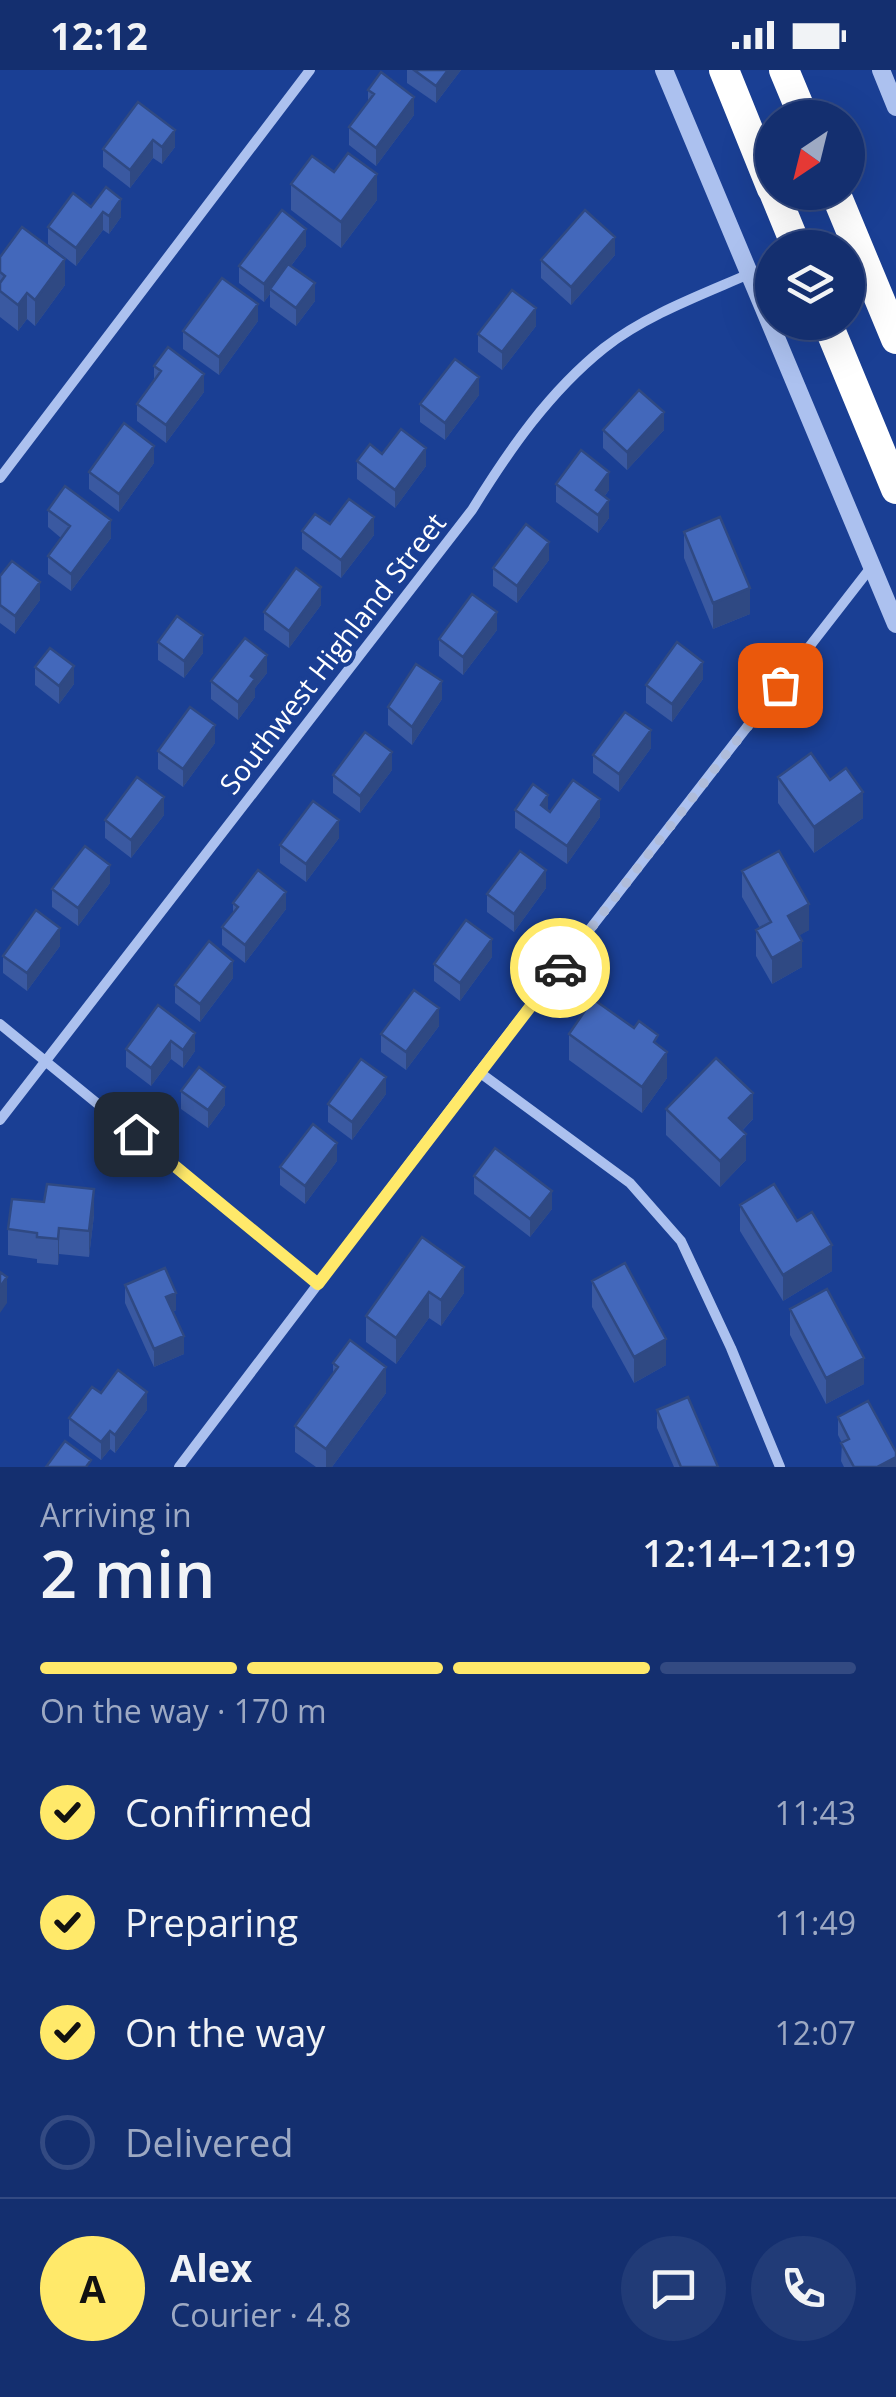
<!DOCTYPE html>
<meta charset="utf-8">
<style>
:root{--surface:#142f6f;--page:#213b77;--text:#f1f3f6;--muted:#9da9c3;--line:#334a82;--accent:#ffe96a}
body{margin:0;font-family:"Open Sans",sans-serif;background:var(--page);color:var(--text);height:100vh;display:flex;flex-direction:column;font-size:38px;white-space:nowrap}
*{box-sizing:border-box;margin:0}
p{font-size:32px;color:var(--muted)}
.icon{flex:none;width:55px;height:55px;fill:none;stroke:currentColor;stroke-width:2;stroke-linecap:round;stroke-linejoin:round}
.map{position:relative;height:1397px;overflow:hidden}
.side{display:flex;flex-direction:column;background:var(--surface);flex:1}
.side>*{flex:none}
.needle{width:65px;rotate:215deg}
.tools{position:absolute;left:755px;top:30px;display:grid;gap:20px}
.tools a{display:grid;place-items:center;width:110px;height:110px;border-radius:50%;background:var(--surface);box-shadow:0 10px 40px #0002,0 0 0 2px var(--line);font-size:50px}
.pin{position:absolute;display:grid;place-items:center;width:85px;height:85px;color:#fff;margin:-42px;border-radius:20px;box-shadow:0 5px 15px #0006}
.courier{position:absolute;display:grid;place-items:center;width:100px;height:100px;margin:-50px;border:8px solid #ffe96a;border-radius:50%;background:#fff;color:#222;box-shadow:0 2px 12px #0007}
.head em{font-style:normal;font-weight:600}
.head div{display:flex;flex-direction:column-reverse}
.head{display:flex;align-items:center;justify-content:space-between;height:170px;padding:0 40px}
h1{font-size:65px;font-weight:600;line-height:75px}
.bar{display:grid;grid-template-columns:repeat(4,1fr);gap:15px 10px;align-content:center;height:120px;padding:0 40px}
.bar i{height:12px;border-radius:8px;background:var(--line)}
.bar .selected{background:var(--accent)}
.bar p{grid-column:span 4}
.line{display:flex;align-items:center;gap:25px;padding:0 40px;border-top:2px solid var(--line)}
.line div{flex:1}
.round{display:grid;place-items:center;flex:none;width:105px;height:105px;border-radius:52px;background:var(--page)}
ol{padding:0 40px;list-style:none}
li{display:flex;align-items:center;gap:30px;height:110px}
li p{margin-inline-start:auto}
li .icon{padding:10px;border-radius:50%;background:var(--accent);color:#111;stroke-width:4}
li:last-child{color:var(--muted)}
li i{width:55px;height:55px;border:5px solid var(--line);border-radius:50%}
.status{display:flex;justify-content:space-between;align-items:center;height:70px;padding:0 50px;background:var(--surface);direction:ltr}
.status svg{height:28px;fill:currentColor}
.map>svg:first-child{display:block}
</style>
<div class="status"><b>12:12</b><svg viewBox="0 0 49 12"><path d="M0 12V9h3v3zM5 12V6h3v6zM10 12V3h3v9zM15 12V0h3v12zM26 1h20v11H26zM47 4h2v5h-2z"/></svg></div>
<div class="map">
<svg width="896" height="1397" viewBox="0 0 896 1397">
<rect width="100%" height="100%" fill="#1a3f94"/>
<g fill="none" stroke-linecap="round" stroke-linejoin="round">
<path stroke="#acc1ef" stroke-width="10" d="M0 408 310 0
M0 954 318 1214
M479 1002 630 1113 681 1171 731 1278 780 1397
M0 1050 472 440C509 380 549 322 604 278 646 245 701 225 749 204
M179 1397 479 1002 872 496"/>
<path stroke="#acc1ef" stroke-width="18" d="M664 0 896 554
M881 0 896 37"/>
<path stroke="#fff" stroke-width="30" d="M724 0 772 119
M784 0 804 48
M774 122 797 178
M835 122 896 269
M827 252 896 419"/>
</g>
<path fill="#3a59a1" d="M407 0H461L436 33 407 13Z
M368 20 414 45 376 96 349 75V57L368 32Z
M138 32 175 77 162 94 153 88 130 118 103 97V79Z
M334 102 377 130 341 178 291 140V114Z
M91 137 121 147 109 164 103 160 76 196 48 174V157Z
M306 176 291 196 315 231 296 256 270 237V224L264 232 239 213V196Z
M615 185 571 235 541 208V190Z
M0 187 65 215 35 256 27 249 18 261 0 247Z
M258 251 219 305 183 279V261Z
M536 256 502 300 478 282V264Z
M154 296 204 322 166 373 137 351V334L154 309Z
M479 325 445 370 420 352V334Z
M603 360H664L627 400 603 378Z
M382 384 426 396 395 438 357 409V391Z
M154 393 119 442 89 419V402Z
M556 414 609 420 604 427 609 448 598 463 556 432Z
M48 440 111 468 71 521 48 504V486L61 468 48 457Z
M330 454 374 465 341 508 302 479V461Z
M684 462 750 544 713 559 684 488Z
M549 490 517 533 493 516V498Z
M0 506 40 530 15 564 0 553Z
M321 535 289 578 264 560V542Z
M497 560 463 605 439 586V569Z
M158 572 203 583 184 608 158 590Z
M35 597 74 614 59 634 35 615Z
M267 603 255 618V627L238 650 211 629V611Z
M703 609 672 652 646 633V615Z
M442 629 412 675 388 655V637Z
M215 673 183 717 158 699V681Z
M651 678 619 722 593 703V685Z
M392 700 360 743 333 723V705Z
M778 707 830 710 863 748 814 783 778 733Z
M515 740H548L600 747 567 794 515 758Z
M164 745 131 788 105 768V750Z
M339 768 306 812 280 793V775Z
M742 801 809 860 799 865 802 897 772 914 756 886V860L760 858 742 827Z
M110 813 78 856 52 837V819Z
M546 818 514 862 487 842V824Z
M233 833 286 839 245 893 222 875V857L233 843Z
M60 876 27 921 3 903V886Z
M492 887 460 931 434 911V894Z
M233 908 200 952 175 933V915Z
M158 935 195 981 183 998 171 989 151 1016 126 997V979Z
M439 956 406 1000 381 982V964Z
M569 964 667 1008 642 1043 569 990Z
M181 1021 225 1035 208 1058 181 1039Z
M386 1024 352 1070 328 1052V1034Z
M666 1039 753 1049 742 1061 746 1090 720 1117 666 1065Z
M337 1091 305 1134 280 1115V1097Z
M474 1106 552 1139 530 1167 474 1124Z
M740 1135 832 1201 783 1231 740 1161Z
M94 1145 89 1187 59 1184 58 1195 37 1193V1189L8 1185V1159Z
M422 1167 464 1223 441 1256 429 1248 396 1294 366 1272V1246Z
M592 1211 666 1295 634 1313 592 1237Z
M125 1215 176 1240 173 1242 184 1284 154 1297 125 1233Z
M790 1239 864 1314 826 1334 790 1265Z
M333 1293 386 1323 332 1397H316L295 1382V1356L333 1304Z
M101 1323 147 1340 115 1383 110 1379 101 1390 69 1366V1348Z
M657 1340 718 1397H674L657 1358Z
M838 1347 896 1397H844L841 1391 842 1373 838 1365Z"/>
<path fill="#2f4983" d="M448 0H461L436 33V16Z
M414 27V45L376 96V78Z
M175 60V77L162 94V77Z
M153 70V88L130 118V100Z
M377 104V130L341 178V152Z
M121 129V147L109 164V146Z
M103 142V160L76 196V178Z
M306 159V176L272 221 270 219V224L264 232V214Z
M615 167V185L571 235V217Z
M65 189V215L35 256V230Z
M315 213V231L296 256V238Z
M27 223V249L18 261V235Z
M258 234V251L219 305V287Z
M536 238V256L502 300V282Z
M204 304V322L166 373V355Z
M479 307V325L445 370V353Z
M664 342V360L627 400V382Z
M154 376V393L119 442V424Z
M426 378V396L395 438V420Z
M609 402V420L596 438V420Z
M609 430V448L598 463V445Z
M374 447V465L341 508V490Z
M111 450V468L71 521V504Z
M549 472V490L517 533V516Z
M40 512V530L15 564V546Z
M321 517V535L289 578V561Z
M750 518V544L713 559V533Z
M497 542V560L463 605V587Z
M203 565V583L184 608V591Z
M267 585V603L255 618V627L238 650V632L251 606Z
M703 592V609L672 652V634Z
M74 596V614L59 634V616Z
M442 611V629L412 675V657Z
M215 655V673L183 717V699Z
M651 660V678L619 722V704Z
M392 682V700L360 743V726Z
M863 722V748L814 783V757Z
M548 725V743L541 735Z
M164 727V745L131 788V770Z
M600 729V747L567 794V776Z
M339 750V768L306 812V794Z
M110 795V813L78 856V838Z
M546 800V818L514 862V844Z
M286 822V839L245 893V875Z
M809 834V860L788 872V846Z
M60 858V876L27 921V903Z
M492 869V887L460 931V913Z
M802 871V897L772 914V888Z
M233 891V908L200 952V934Z
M439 938V956L406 1000V982Z
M195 963V981L183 998V980Z
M171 971V989L151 1016V998Z
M667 982V1008L642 1043V1017Z
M386 1007V1024L352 1070V1052Z
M225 1017V1035L208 1058V1040Z
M753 1023V1049L729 1074V1048Z
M746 1064V1090L720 1117V1091Z
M337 1073V1091L305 1134V1116Z
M94 1119V1145L89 1187V1161Z
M552 1121V1139L530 1167V1149Z
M59 1158V1184L58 1195V1169Z
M832 1175V1201L783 1231V1205Z
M464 1197V1223L441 1256V1230Z
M7 1207V1233L0 1243V1217Z
M429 1222V1248L396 1294V1268Z
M176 1223V1240L166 1245V1227Z
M184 1266V1284L154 1297V1279Z
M666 1269V1295L634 1313V1287Z
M864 1288V1314L826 1334V1308Z
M386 1297V1323L332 1397H326V1379Z
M147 1322V1340L115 1383V1365Z
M110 1361V1379L101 1390V1372Z
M896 1387V1397H877Z"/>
<path fill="#4368bb" stroke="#2f4983" stroke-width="2.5" d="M414 0H448L436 16Z
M381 2 414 27 376 78 349 57 374 24 368 20Z
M138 32 175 60 162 77 153 70 130 100 103 79Z
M348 83 377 104 341 152 291 114 312 86 334 102Z
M106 117 121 129 109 146 103 142 76 178 48 157 73 123 91 137Z
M282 140 306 159 264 214 239 196Z
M585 140 615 167 571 217 541 190Z
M22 157 65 189 35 230 27 223 18 235 0 221V213L5 206 0 202V187Z
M288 194 315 213 296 238 270 219Z
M222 208 258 234 219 287 183 261Z
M512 220 536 238 502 282 478 264Z
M168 277 204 304 166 355 137 334 161 301 154 296Z
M455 289 479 307 445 353 420 334Z
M639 320 664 342 627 382 603 360Z
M124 353 154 376 119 424 89 402Z
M401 359 426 378 395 420 357 391 370 374 382 384Z
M581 380 609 402 596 420 609 430 598 445 556 414Z
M65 416 111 450 71 504 48 486 70 456 48 440Z
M349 429 374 447 341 490 302 461 315 444 330 454Z
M720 447 750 518 713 533 684 462Z
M526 454 549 472 517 516 493 498Z
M12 491 40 512 15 546 0 535V506Z
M296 498 321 517 289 561 264 542Z
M472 524 497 542 463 587 439 569Z
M177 546 203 565 184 591 158 572Z
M245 568 267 585 251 606 255 609 238 632 211 611Z
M677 572 703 592 672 634 646 615Z
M50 578 74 596 59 616 35 597Z
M416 594 442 611 412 657 388 637Z
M190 637 215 655 183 699 158 681Z
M625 642 651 660 619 704 593 685Z
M365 662 392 682 360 726 333 705Z
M811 683 830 710 846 698 863 722 814 757 778 707Z
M137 707 164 727 131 770 105 750Z
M573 710 600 729 567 776 515 740 533 714 548 725 541 735 550 742Z
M313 731 339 750 306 794 280 775Z
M85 776 110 795 78 838 52 819Z
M520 781 546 800 514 844 487 824Z
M779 781 809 834 788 846 802 871 772 888 756 860 771 852 742 801Z
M258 800 286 822 245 875 222 857 238 837 233 833Z
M36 840 60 858 27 903 3 886Z
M466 850 492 869 460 913 434 894Z
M209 871 233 891 200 934 175 915Z
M414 920 439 938 406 982 381 964Z
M593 929 634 958 639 951 658 965 654 972 667 982 642 1017 569 964Z
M158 935 195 963 183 980 171 971 151 998 126 979Z
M716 988 753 1023 729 1048 746 1064 720 1091 666 1039Z
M361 989 386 1007 352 1052 328 1034Z
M199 997 225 1017 208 1040 181 1021Z
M313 1054 337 1073 305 1116 280 1097Z
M495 1078 552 1121 530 1149 474 1106Z
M47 1114 94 1119 89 1161 59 1158 58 1169 37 1167V1163L8 1159 12 1129 44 1132Z
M774 1114 797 1151 812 1142 832 1175 783 1205 740 1135Z
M422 1167 464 1197 441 1230 429 1222 396 1268 366 1246Z
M625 1193 666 1269 634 1287 592 1211Z
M165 1198 176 1223 166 1227 184 1266 154 1279 125 1215Z
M0 1202 7 1207 0 1217Z
M827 1219 864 1288 826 1308 790 1239Z
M350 1270 386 1297 326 1379 295 1356 338 1297 333 1293Z
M118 1300 147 1322 115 1365 110 1361 101 1372 69 1348 92 1317 101 1323Z
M688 1327 718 1397H681L657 1340Z
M868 1331 896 1382V1387L877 1397H854L841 1373 849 1369 838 1347Z
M65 1371 91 1390 86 1397H46Z"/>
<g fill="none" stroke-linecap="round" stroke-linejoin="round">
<path stroke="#afbcda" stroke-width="10" stroke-dasharray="0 18" d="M560 898 780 615"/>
<path stroke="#ffe96a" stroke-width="12" d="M136 1064 318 1214 560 898"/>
</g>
<g text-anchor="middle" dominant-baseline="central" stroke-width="8" stroke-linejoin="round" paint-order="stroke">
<g font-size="28" fill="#fff" stroke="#1a3f94">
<text transform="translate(332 583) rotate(-52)">Southwest Highland Street</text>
</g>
</g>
</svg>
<div class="tools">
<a><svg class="needle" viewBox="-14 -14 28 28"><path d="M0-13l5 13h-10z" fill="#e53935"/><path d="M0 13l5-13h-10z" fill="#9da9c3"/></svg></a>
<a><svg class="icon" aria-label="layers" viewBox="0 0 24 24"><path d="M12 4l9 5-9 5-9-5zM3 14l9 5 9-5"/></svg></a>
</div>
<div class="pin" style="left:780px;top:615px;background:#ea580c"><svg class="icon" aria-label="bag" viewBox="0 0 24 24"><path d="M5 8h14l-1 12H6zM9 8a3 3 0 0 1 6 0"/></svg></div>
<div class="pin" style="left:136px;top:1064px;background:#1f2937"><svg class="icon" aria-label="home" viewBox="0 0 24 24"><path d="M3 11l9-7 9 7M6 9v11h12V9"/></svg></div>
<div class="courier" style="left:560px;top:898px"><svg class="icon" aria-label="car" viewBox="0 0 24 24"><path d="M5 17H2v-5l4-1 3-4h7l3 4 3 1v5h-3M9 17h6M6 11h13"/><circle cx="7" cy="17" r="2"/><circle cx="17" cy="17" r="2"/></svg></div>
</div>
<section class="side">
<div class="head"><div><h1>2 min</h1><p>Arriving in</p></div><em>12:14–12:19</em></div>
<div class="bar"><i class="selected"></i><i class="selected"></i><i class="selected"></i><i></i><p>On the way · 170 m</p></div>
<ol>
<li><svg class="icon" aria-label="check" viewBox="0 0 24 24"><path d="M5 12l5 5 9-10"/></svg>Confirmed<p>11:43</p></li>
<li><svg class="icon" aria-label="check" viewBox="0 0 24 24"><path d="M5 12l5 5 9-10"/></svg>Preparing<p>11:49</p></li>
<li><svg class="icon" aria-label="check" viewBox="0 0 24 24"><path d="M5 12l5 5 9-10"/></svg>On the way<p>12:07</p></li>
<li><i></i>Delivered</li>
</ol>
<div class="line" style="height:180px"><b class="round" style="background:var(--accent);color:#111">A</b><div><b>Alex</b><p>Courier · 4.8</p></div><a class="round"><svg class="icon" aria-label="chat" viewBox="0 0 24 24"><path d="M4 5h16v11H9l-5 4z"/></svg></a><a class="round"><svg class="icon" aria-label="phone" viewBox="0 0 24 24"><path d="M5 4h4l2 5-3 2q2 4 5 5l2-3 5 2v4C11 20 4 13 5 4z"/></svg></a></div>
</section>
